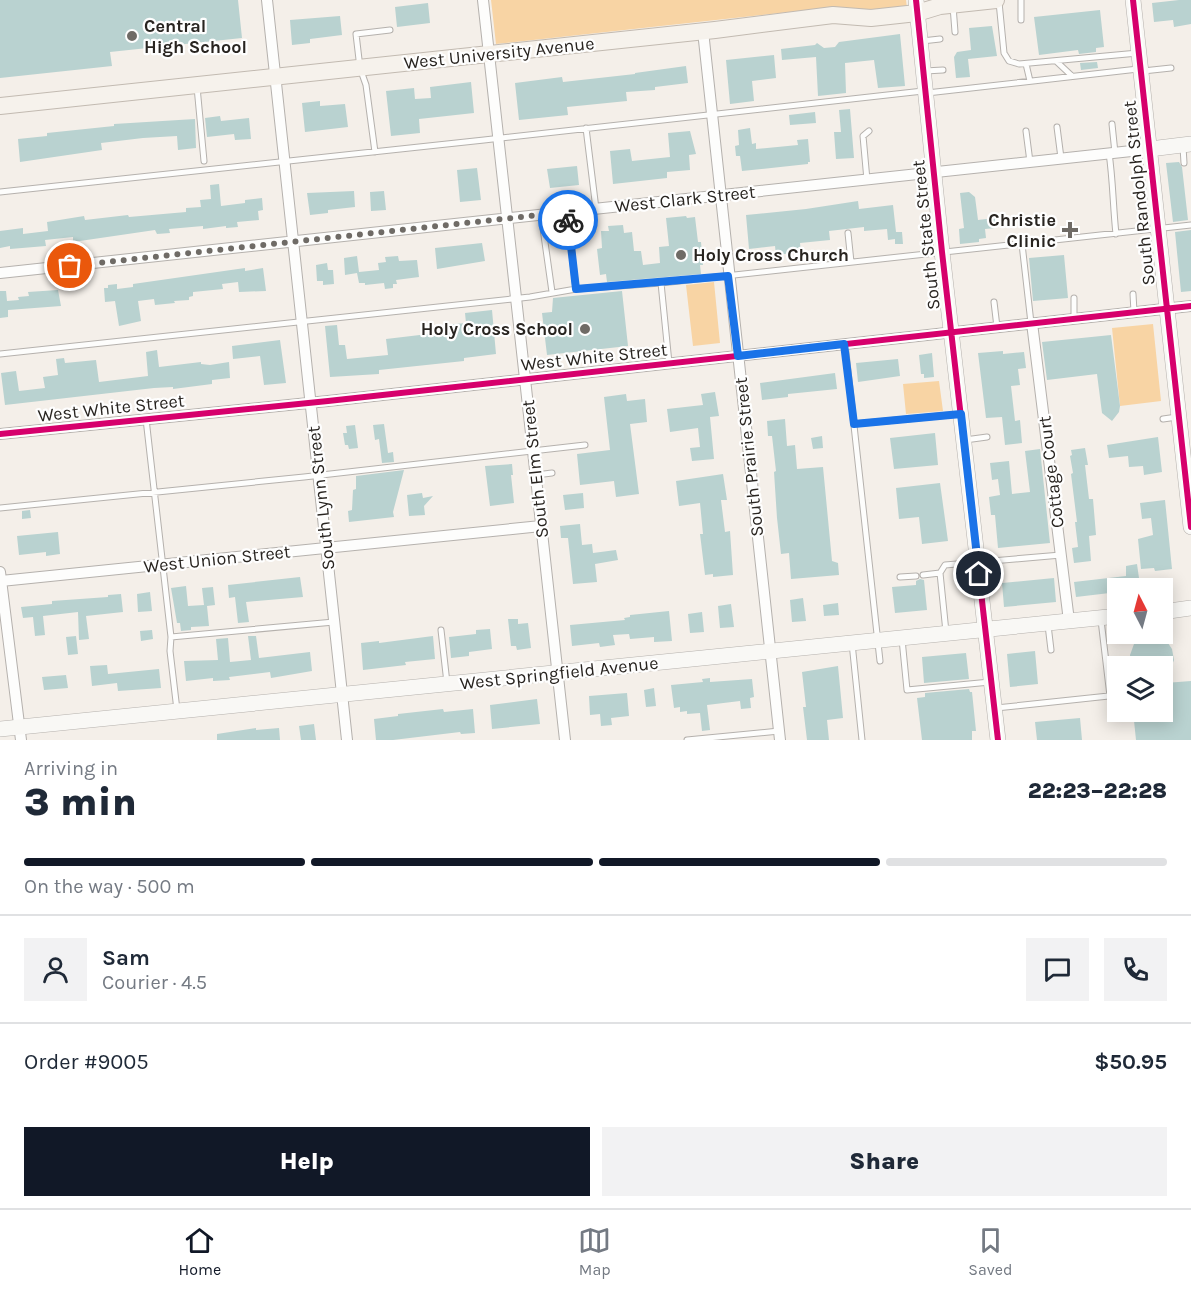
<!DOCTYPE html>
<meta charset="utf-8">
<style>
:root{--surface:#fff;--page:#f2f2f3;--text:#1f2937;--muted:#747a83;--line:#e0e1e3;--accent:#111827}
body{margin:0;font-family:Karla,sans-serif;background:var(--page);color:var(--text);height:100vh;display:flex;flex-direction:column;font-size:22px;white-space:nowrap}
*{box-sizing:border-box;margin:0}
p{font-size:20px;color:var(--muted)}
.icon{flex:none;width:33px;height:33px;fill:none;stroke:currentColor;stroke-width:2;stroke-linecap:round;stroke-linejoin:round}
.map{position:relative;height:740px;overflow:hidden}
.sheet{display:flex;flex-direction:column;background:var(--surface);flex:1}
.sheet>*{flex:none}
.needle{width:39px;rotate:354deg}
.controls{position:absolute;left:1107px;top:578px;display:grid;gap:12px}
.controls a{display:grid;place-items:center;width:66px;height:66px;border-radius:0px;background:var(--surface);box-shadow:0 3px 15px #0003;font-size:30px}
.pin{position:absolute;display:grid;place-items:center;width:51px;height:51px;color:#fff;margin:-26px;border:3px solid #fff;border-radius:50%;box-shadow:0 2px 6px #0007}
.courier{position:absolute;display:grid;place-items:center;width:60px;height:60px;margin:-30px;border:4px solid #1a73e8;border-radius:50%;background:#fff;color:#222;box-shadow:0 2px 8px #0007}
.summary em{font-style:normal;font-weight:800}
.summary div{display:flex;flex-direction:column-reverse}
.summary{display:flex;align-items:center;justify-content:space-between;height:102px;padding:0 24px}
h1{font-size:39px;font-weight:800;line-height:45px}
.bar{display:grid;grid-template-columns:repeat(4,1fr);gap:9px 6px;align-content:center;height:72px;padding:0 24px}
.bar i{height:8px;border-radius:4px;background:var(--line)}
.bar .selected{background:var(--accent)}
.bar p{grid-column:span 4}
.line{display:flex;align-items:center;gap:15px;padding:0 24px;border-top:2px solid var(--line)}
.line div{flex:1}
.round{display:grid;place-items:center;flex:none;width:63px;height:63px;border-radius:0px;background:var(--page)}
.button{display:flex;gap:12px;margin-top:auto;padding:12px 24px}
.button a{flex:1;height:69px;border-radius:0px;background:var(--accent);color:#fff;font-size:24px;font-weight:800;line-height:69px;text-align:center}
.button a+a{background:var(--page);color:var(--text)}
.tab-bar{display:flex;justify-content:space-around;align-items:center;height:84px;border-top:2px solid var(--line);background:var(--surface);font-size:16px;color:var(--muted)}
.tab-bar a{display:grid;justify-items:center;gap:3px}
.tab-bar .selected{color:var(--accent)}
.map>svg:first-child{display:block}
</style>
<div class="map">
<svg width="1191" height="740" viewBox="0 0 1191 740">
<rect width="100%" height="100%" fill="#f4efe9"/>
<path fill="#f8d4a4" d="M491 0H906L907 8 872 10 827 8 496 44Z
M714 282 720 343 693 346 686 285Z
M1153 324 1161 401 1120 406 1112 328Z
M939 381 943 411 906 414 903 384Z"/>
<path fill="#b9d2d0" d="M0 0H238L242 38 110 52 112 66 0 78Z
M1179 0H1191V24L1174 27 1173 20 1154 22 1152 3Z
M428 3 430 23 397 27 395 7Z
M1100 10 1104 47 1096 48V52L1079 54 1078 50 1039 55 1034 17Z
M340 16 342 35 310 39V43L292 45 290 20Z
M992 26 997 56 968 59 970 77 956 78 954 57 957 52 971 50 969 28Z
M900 34 905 86 878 88 874 60 845 63 846 93 818 96 816 57 782 60 781 49 815 45 817 43 824 48 835 47 839 42Z
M774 55 776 78 752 81 754 101 730 104 726 60Z
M1097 62 1098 68 1081 70 1080 63Z
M686 66 688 83 655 87V90L626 92 627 101 567 107 568 115 519 120 515 83 562 77 563 82 635 74V73Z
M471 82 474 113 419 119 420 133 391 136 386 91 414 88 415 99 431 98 430 87Z
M320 101V106L345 104 348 127 305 132 302 103Z
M850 109 854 158 836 159 834 132H841L839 110Z
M815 112 816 123 790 125 789 115Z
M220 116 221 121 249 118 251 139 235 140 234 134 207 137 205 118Z
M195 119 196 148 178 150 177 136 143 138 101 143 102 150 20 162 18 139 47 136V133L114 126V124Z
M750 128 752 144 756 143V149L798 145 797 140 808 139 810 162H808V164L742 171 740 156H736L735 146 739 145 738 130Z
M690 131 696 154 689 155 690 170 667 172V178L613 184 610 151 630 149 632 161 670 157 668 133Z
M1179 162 1182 167 1188 220 1173 222 1166 163Z
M577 166 579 185 550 188 547 169Z
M477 168 481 200 460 202 457 170Z
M219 184 221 206 245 203V200L262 198 263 210 258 211 259 220 237 222 238 227 226 228V226L203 229V226L169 229 170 233 157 234 155 230 73 242V237L45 240 46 246 10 249V246L0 248V231L23 228V234L48 231 47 222 84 216 85 220 128 215 129 217 186 212V208L201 207 200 200 211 199 210 185Z
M354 191 355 207 328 210V213L310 215 307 193Z
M384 191 386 210 371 211 370 192Z
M969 192 975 197 978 220 995 218 996 228 985 229 986 238 979 239V242L960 244 959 229 964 228 960 193Z
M858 201 859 209 893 205 896 232H902L903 244H895V239L888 240 887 229 864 231V227L829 231 830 240 800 243 801 252 776 255 775 246 749 249 746 215 806 209Z
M686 216 687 218 695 217 698 242H701L703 265H700L701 274 607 282 606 274 600 275 597 249 602 248 601 231H609L608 226 623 225 624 233 632 232 634 251H641L643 265 660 263 659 247 669 246 666 218Z
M1191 230V291L1181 292 1175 232Z
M482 243 485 261 437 269 435 248Z
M1064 255 1068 298 1033 301 1029 258Z
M357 256 359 272 379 270 378 263 386 262 385 257 398 256 399 261 417 260 419 277 396 280 397 284H393V288L385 289 384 283 365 285V283H359L357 273 345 275 344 258Z
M327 263 328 270H333L334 284 323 285V281H317L316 265Z
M245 268V271L263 268 266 291 239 292 238 282 222 284 223 289 193 292V296L189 297V300L174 301 175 303 155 305 154 299 138 301 141 321 119 326 115 301 105 302 104 288H108V285L117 284V289L133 287V284Z
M58 290 61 306 8 310V317L0 318V291H6L7 301 19 300 18 297 29 296 28 292Z
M622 291 628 346 547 355 542 313 552 312 553 298Z
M492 310 496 354 464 358V361L379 370V374L330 377 325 326 337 325 339 345H345L347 359 388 355 386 339 445 332 444 325 466 323 465 313Z
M1111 335 1120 406 1119 412 1112 421 1102 413 1097 374 1047 380 1042 342Z
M280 340 286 383 264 385 260 356 233 359 232 346Z
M157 350 159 367 201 362V364L210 365 229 362 230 378 212 380V384L173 389V387L154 388 5 405 1 373 16 371 19 391 45 388 43 377 58 375 56 359 64 358 65 363 96 360 99 382 148 376 146 352Z
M1003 351V354L1024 352 1026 368 1018 369 1020 385 1011 386 1015 421 1020 420 1022 443 1005 445 1002 417 986 418 978 353Z
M932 353 934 377 924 378V374H921L919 355Z
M898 359 900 376 858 382 856 363Z
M835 373 837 389 788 394V397L762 400 760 383Z
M715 392 719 416 710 417 714 459 692 461 690 448 700 447 698 428 670 432 667 409 703 405 701 394Z
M626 394 627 401 645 399 647 422 630 424 639 494 616 497 614 481 580 485 577 454 610 450 604 397Z
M785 419 787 446 795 445 797 469 823 467 832 561 838 563 839 575 791 579 789 553 781 554 777 518 774 472 776 471 772 436H768L767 421Z
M384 424 388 453 393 452 394 462 382 463 379 439 375 440 373 425Z
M355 425 358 448 349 449 348 445H345L343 433H347L346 426Z
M935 433 938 465 894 469 890 438Z
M822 436 823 448 813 449 811 438Z
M1158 437 1162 472 1144 475 1143 466 1129 467 1128 456 1109 458 1107 445Z
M1085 448 1088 465H1085L1089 499H1093L1096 535 1089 536 1091 561 1074 563 1072 548 1078 547 1075 522H1077L1071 474 1073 473 1070 456 1072 455 1071 450Z
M1040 449 1050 543 998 548 995 515H991L989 497 1000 495 998 479 992 480 990 463 1009 461 1012 494 1030 492 1025 451Z
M512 464 513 475H511L514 503 490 506 485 466Z
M404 470 393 512 394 517 349 522 348 511 352 510 353 490 356 489V476Z
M723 474 727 500H721L725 532 730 531 733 575 713 577V574L705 575 700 534H703L700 503 679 506 676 481Z
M940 483 948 541 922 544 919 517 899 519 896 488Z
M422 493 423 498 433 496 424 506 425 515 409 516 407 495Z
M583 493 584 508 565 510 563 495Z
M1165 500 1172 569 1155 571 1154 568 1141 569 1138 539 1153 535 1151 518 1142 519 1140 503Z
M30 510 31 518 22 519V511Z
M580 524 582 545 592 544 593 553 616 550 618 560 595 564 597 582 573 584 568 538H561L560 526Z
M58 532 60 554 46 556V552L19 555 17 536Z
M1137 564 1140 585 1118 588V592L1076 597 1074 582 1126 576V566Z
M300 577 303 597 246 602 249 622 238 623 235 597 229 598 228 585Z
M1054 578 1056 602 1004 607 1002 583Z
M920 579 924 580 927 610 895 613 892 587 916 585V581Z
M186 586 188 606 204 605 202 588 213 587 215 605 207 606 209 626 191 627V630L181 631 180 623H177L171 588Z
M150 592 152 611 138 612 137 594Z
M121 594 123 612 86 616 89 639 79 640 78 612 43 616 45 635 35 636 33 617 23 618 21 607 52 604V601L108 597V595Z
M803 598 806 621 792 622 790 600Z
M838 603 839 615 824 616 823 605Z
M731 604 734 627 720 628 718 606Z
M669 611 672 641 654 642V637L630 639 629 634 613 635 615 645 600 647 599 643 572 646 570 625 625 620 624 618 630 617V615Z
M702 612 704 632 690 633 688 614Z
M508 619H518V624L528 623 531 648 517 650 516 646H511Z
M490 629 492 649 469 652V656L451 658 449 637 476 634V630Z
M152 630 153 639 141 641 140 631Z
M1155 635 1166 640 1172 649 1174 660 1165 683 1191 681V740H1136L1133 711H1162V666H1131L1130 655 1134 644 1144 637Z
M76 636 78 654 68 655 66 637Z
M248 636H256L259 658 310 652 312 671 271 678 270 672 229 677 230 680 213 681V678L186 681 184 661 218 660 216 639 228 638 230 662 251 660Z
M433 636 435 659 405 662 406 665 363 670 361 643 379 641V643Z
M1035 651 1038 684 1010 687 1007 654Z
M966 653 969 679 924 683 922 657Z
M107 665 108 674 159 669 161 688 118 691 117 683 92 686 90 666Z
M838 666 843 718 827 720 829 740H807L803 707H806L802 672Z
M66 675 68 688 44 690 42 677Z
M710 678V682L752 679 754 697 750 698 751 708 741 709 740 701 707 705 710 730 702 731 700 713 687 714V711L680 712V707L674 708 671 685 703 682 702 679Z
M654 688 656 706 646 707 644 690Z
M969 689 970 692H972L976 731H972V740H922L917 698 925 697V693Z
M627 693 629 716 611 718 612 725 601 726 600 714 590 715 589 696Z
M537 699 540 724 492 729 490 705Z
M443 709 444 712 473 709 475 733 461 734 460 732 393 740H376L374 719 398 716V714Z
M1080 718 1082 740H1037L1035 722Z
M314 724 316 740H301L299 726Z
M256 728V730L279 728 280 740H217V734Z"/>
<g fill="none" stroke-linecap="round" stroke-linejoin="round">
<g stroke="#b5b1ad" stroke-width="7">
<path id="lane" d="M1021 0V20
M999 2 1004 53 1009 61 1019 64 1138 53
M953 6 955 32
M922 41 940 39
M1057 62 1072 76
M1026 64 1030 81
M925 71 943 70
M1143 71 1171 68
M197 87 204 161
M927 93 1138 69
M1112 124 1115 153
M1057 127 1061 158
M586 128 596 209
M1026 131 1030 162
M1183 147 1184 163
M375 152 366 85 360 68 356 34 390 30
M1109 153C1113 180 1113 207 1116 234
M867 180 863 136 869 131
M0 192 484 140 923 91
M567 212 576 289
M541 214 552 292
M848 233 851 262
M1022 244 1031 323
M661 283 669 363
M1133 294 1134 312
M1074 298V318
M994 302 997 327
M845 344 880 661
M0 354 530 297 576 289 661 283 1191 225
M146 419 171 637 170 651 177 710
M1163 419 1177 417
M854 424 960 414
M965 440 987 437
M536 475 552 473
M0 508 304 477 585 445
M923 575 940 573
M900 577 916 576
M1101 620 1110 696
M1048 625 1051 650
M441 630 447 683
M946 632 940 573 945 565 1061 555
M171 637 334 622
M902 639 907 690 990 682
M852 643 862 740
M996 708 1118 695
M687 740 779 731"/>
</g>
<g stroke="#b5b1ad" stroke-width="12">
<path id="street" d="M267 0 347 740
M483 0 565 740
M703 31 780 740
M0 273 1150 149
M1032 323 1069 621
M0 434 328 401 1191 306
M0 572 21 740
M1 581 541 526"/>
</g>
<g stroke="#b5b1ad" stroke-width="16">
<path id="secondary" d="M916 0 942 252 998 740
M1133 0 1191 527
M1150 149 1191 144
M1162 612 1191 608
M0 729 1118 616"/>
</g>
<g stroke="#c2bab1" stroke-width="18">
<path id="primary" d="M0 106 715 30 833 15 871 18 917 13 940 6 996 0"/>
</g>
<use href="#lane" stroke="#fdfdfc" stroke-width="5"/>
<use href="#street" stroke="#fdfdfc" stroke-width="10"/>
<use href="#secondary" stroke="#f9f8f5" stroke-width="15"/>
<use href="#primary" stroke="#f6f2ec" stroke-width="16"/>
<g stroke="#fefefe" stroke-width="10">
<path id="cycleway" d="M916 0 942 252 998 740
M1133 0 1191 527
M0 434 328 401 1191 306"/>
</g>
<use href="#cycleway" stroke="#d6006c" stroke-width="6"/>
</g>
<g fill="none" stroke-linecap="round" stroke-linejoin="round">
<path stroke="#6f6b66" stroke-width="6" stroke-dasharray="0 10.8" d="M70 266 567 212 568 220"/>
<path stroke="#1a73e8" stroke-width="8" d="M568 220 576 289 728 276 738 356 844 344 854 424 961 414 979 574"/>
</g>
<g fill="#6f6b66" stroke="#fefefe" stroke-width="2">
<circle cx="132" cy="36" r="6"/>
<path d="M1067 221h6v6h6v6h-6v6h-6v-6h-6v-6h6z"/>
<circle cx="681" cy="255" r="6"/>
<circle cx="585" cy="329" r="6"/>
</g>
<g text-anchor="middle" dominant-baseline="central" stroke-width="4.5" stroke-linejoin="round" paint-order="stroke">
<g font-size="18" font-weight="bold" fill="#282420" stroke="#fefefe" text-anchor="start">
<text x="144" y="26">Central<tspan x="144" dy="21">High School</tspan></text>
<text x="1056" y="220" text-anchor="end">Christie<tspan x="1056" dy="21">Clinic</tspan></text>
<text x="693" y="255">Holy Cross Church</text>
<text x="573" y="329" text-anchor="end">Holy Cross School</text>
</g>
<g font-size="18" fill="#282420" stroke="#fefefe">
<text transform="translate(499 53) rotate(-6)">West University Avenue</text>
<text transform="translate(1139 193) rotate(-96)">South Randolph Street</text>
<text transform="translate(685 199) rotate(-6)">West Clark Street</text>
<text transform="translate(926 235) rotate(-96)">South State Street</text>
<text transform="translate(594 357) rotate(-6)">West White Street</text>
<text transform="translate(111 408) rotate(-6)">West White Street</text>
<text transform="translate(749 457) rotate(-96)">South Prairie Street</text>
<text transform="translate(535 469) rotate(-96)">South Elm Street</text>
<text transform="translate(1051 472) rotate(-97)">Cottage Court</text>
<text transform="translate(321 498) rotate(-96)">South Lynn Street</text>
<text transform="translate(217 559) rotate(-6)">West Union Street</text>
<text transform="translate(559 673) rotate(-6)">West Springfield Avenue</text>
</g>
</g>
</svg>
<div class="controls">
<a><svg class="needle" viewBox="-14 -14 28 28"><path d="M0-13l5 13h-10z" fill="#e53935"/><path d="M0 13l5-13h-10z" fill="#747a83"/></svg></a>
<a><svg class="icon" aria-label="layers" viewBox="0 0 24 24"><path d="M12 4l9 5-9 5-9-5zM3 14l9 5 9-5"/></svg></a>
</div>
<div class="pin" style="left:70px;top:266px;background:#ea580c"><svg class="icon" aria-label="bag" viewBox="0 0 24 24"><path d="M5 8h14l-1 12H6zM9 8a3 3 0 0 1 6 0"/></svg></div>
<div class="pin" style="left:979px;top:574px;background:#1f2937"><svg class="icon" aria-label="home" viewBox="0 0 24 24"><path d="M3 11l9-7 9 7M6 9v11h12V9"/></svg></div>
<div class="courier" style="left:568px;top:220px"><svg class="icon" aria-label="bike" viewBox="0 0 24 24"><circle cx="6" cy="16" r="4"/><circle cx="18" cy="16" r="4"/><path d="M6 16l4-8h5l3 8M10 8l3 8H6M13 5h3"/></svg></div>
</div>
<section class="sheet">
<div class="summary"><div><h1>3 min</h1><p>Arriving in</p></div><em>22:23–22:28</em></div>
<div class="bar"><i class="selected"></i><i class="selected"></i><i class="selected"></i><i></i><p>On the way · 500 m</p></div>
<div class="line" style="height:108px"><a class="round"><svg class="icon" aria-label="person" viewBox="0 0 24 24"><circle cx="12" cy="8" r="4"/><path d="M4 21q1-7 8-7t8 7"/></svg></a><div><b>Sam</b><p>Courier · 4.5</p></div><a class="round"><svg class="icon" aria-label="chat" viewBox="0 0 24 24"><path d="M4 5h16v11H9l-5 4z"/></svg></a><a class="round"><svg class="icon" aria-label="phone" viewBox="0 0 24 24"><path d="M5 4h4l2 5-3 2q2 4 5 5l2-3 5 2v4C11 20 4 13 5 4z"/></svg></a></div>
<div class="line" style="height:78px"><div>Order #9005</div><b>$50.95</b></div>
<div class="button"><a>Help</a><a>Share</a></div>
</section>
<nav class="tab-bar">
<a class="selected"><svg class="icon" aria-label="home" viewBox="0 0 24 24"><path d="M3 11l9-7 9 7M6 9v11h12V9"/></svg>Home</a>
<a><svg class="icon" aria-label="map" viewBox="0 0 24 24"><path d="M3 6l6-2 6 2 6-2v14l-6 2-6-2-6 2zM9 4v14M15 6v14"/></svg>Map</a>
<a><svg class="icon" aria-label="saved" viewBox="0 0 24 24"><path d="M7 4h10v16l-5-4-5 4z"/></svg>Saved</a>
</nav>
